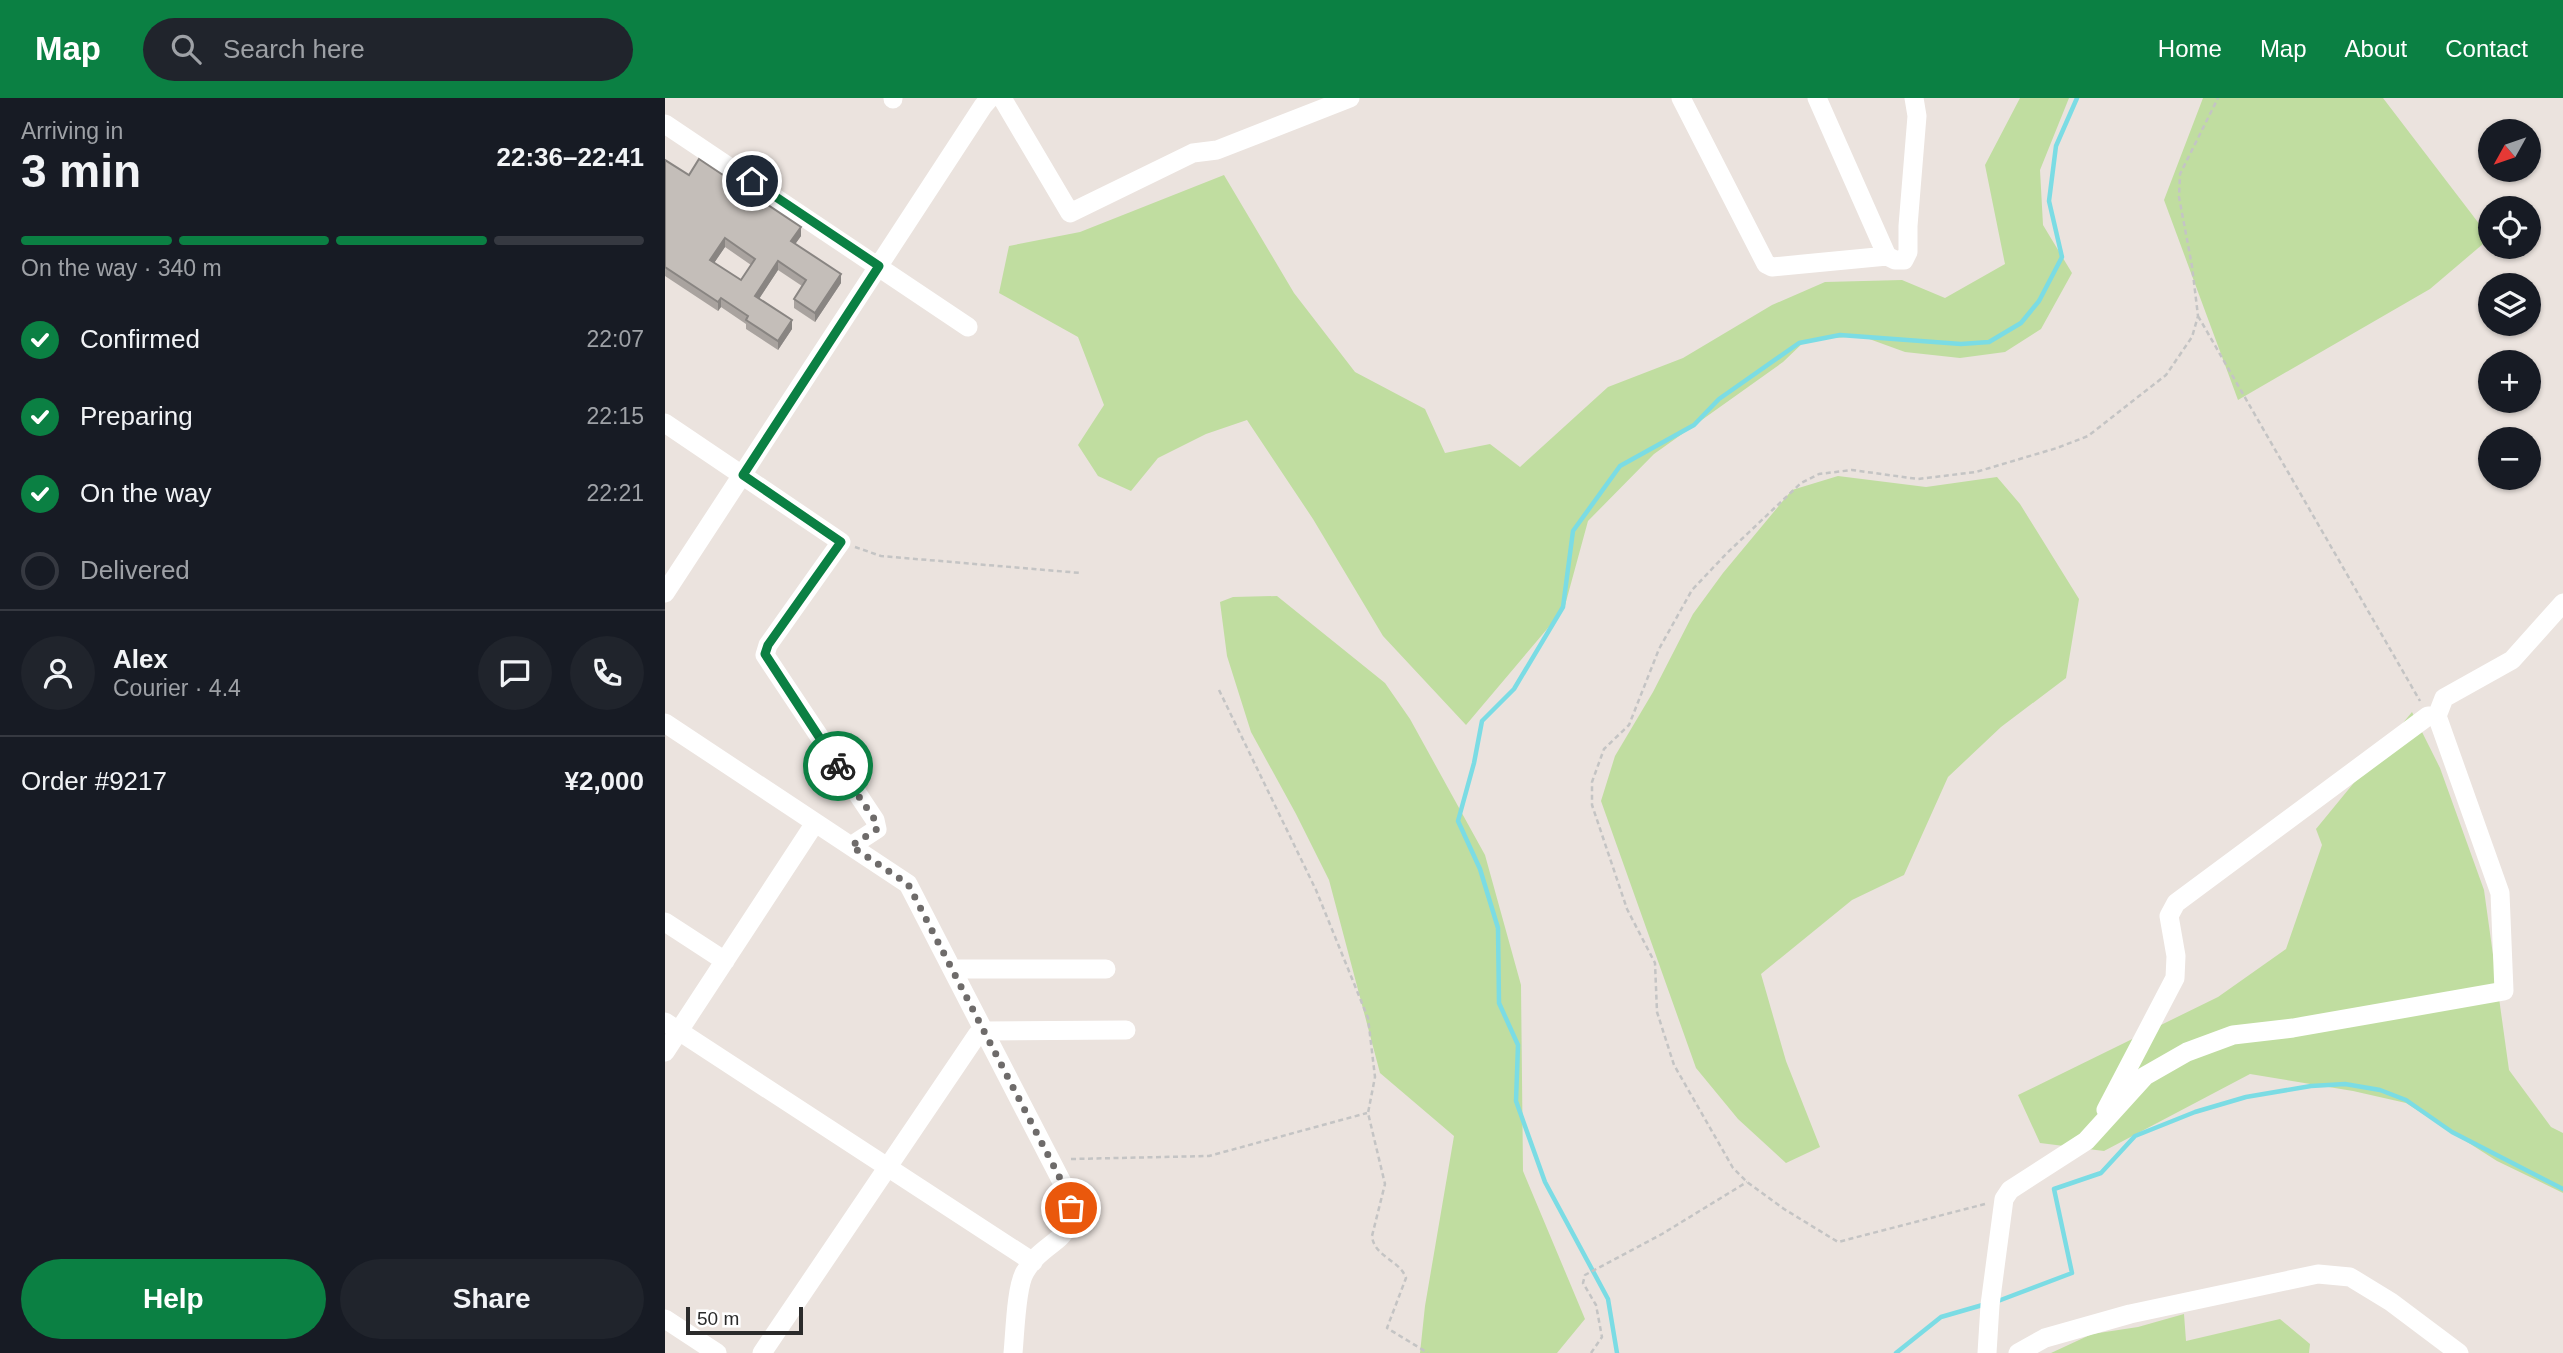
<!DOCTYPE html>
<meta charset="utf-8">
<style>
:root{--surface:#171b24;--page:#20242c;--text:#f1f3f6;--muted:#9ea1a6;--line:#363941;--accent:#0b8043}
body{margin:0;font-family:Helvetica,sans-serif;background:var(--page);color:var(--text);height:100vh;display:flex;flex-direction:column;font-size:26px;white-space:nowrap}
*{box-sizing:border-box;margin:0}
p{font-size:23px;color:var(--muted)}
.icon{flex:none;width:38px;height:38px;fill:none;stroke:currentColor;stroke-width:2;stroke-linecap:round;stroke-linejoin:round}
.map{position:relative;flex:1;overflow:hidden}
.side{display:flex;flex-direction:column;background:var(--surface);width:665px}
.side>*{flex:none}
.needle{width:46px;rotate:230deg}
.fabs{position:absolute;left:1813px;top:21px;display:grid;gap:14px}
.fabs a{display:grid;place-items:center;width:63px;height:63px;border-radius:50%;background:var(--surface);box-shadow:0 2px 5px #0004;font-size:35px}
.scale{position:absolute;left:21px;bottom:18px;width:117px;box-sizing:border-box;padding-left:7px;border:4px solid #2b2b2b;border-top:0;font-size:19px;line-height:24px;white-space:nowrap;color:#2b2b2b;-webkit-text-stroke:5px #fff;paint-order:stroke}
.pin{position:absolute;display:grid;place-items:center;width:60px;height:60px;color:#fff;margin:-30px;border:4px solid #fff;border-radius:50%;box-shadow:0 2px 7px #0007}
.courier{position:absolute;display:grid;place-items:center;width:70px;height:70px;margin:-35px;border:5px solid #0b8043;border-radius:50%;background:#fff;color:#222;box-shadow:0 2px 9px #0007}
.summary em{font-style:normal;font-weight:700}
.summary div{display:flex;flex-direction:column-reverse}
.summary{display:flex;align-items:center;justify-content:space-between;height:119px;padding:0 21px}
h1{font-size:46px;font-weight:700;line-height:52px}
.bar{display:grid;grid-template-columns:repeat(4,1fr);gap:10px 7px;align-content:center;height:84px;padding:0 21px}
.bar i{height:9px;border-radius:5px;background:var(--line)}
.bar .current{background:var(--accent)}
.bar p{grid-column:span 4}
.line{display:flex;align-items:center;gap:18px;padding:0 21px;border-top:2px solid var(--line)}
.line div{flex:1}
.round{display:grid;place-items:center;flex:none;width:74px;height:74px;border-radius:37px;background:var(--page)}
ol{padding:0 21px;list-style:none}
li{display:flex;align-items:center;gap:21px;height:77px}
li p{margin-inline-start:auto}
li .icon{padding:7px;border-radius:50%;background:var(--accent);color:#fff;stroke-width:4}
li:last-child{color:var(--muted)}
li i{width:38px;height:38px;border:4px solid var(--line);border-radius:50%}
.cta{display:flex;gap:14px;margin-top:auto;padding:14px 21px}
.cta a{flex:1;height:80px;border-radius:42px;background:var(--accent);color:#fff;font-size:28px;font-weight:700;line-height:80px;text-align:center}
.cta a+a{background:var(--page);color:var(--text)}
header{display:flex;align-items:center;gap:42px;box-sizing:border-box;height:98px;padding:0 35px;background:var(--accent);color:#fff}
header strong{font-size:33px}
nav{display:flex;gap:38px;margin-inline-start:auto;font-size:24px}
.search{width:490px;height:63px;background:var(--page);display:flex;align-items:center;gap:18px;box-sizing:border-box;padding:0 24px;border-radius:38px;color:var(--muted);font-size:26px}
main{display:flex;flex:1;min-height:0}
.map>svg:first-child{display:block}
</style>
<header>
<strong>Map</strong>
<div class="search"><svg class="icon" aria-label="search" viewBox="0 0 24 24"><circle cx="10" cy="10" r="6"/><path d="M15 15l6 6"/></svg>Search here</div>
<nav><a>Home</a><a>Map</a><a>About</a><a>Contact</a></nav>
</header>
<main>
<section class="side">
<div class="summary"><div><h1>3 min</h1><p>Arriving in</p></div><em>22:36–22:41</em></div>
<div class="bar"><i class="current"></i><i class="current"></i><i class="current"></i><i></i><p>On the way · 340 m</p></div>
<ol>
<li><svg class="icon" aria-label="check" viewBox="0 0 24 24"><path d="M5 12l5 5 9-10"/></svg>Confirmed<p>22:07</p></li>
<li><svg class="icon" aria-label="check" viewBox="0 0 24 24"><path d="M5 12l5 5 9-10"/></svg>Preparing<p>22:15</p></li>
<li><svg class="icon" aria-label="check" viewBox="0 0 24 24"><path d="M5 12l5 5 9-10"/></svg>On the way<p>22:21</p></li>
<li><i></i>Delivered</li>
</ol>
<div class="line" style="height:126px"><a class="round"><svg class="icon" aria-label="person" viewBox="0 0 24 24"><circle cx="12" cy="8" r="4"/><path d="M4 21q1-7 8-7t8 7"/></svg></a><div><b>Alex</b><p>Courier · 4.4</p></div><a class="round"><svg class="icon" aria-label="chat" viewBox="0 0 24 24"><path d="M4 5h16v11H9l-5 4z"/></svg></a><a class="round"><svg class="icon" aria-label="phone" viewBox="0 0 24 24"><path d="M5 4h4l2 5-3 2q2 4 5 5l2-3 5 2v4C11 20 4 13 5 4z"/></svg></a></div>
<div class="line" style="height:91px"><div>Order #9217</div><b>¥2,000</b></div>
<div class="cta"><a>Help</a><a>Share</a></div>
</section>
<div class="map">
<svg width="1898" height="1255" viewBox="0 0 1898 1255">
<rect width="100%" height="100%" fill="#ebe3de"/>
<path fill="#c0dda0" d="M1355 0H1404L1375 72 1378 127 1407 175 1376 231 1340 254 1295 260 1240 254 1196 238 1141 242 1118 264 989 356 923 423 899 511 801 627 718 538 648 421 582 322 541 336 493 360 466 393 433 378 413 347 439 307 413 239 334 195 344 148 415 134 559 77 629 195 690 274 760 311 780 355 825 346 855 369 943 289 1018 260 1107 207 1160 184 1237 182 1280 200 1340 166 1320 67Z
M1538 0H1718L1825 140 1765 191 1573 302 1499 102Z
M1173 378 1261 389 1332 379 1355 406 1414 501 1401 580 1336 629 1283 679 1239 777 1187 802 1096 876 1121 963 1155 1049 1121 1065 1073 1021 1031 970 936 703 950 658 988 594 1028 516 1058 475 1127 392Z
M612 498 720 585 745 621 820 757 856 887 858 1073 920 1221 892 1255H755L760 1208 789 1038 715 975 664 782 631 716 586 634 562 558 555 504 568 499Z
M1747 614 1775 670 1819 792 1844 972 1886 1029 1898 1035V1095L1832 1063 1741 1005 1688 993 1585 976 1439 1053 1375 1045 1353 997 1553 899 1621 851 1657 747 1651 731Z
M1519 1216 1521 1243 1615 1221 1645 1246 1644 1255H1386L1427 1236 1473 1229Z"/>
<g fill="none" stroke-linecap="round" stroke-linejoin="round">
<path stroke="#7bdce4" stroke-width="4.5" d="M1333 1203 1407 1175 1389 1091 1436 1075 1470 1038 1530 1014 1581 999 1646 988 1680 986 1715 992 1741 1002 1787 1034 1898 1091
M952 1255 943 1201 880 1084 851 1003 853 947 834 905 833 830 815 771 793 723 809 665 817 623 849 591 898 509 908 433 955 368 1029 327 1054 301 1134 245 1175 237 1296 246 1324 244 1356 225 1374 203 1397 159 1384 103 1391 48 1412 0
M1231 1255 1276 1219 1321 1206"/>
<path stroke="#c4c4c4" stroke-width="2.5" stroke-dasharray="5 3.5" stroke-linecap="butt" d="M1533 218 1755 603
M190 449 216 458 416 475
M554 592 651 792 703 920 710 979 703 1015 720 1086 707 1138C709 1159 735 1162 741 1180L722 1230 763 1255
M406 1061 544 1058 702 1015
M1320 1106 1173 1144 1119 1111 1082 1084 1068 1070 1009 967 992 914 990 865 962 811 927 707V684L939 651 964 627 994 551 1027 492 1062 455 1136 385 1154 376 1187 372 1253 381 1311 374 1392 350 1423 338 1501 277 1527 239 1533 218 1527 168 1514 99 1515 76 1553 0
M926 1255 937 1239 931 1207 918 1185 920 1177 997 1136 1082 1084"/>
<path stroke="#fff" stroke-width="19" d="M337 0 405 115 528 55 552 52 685 0
M1016 0 1101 166 1107 169 1222 158 1230 162H1239L1243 154V128L1252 18 1249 0
M1152 0 1222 158
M228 1V0
M0 26 303 229
M0 325 176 444 103 547 100 557 210 722 212 731 186 748
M0 495 318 8 325 0
M0 625 243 786 399 1088C419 1147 382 1136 360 1174 351 1188 350 1236 348 1255
M0 824 60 863
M288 871H441
M0 924 368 1164
M0 954 150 725
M1441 1012 1510 880 1511 858 1504 818 1511 805 1763 618H1772
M0 1221 52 1255
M97 1255 312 937 320 933 461 932
M1322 1255 1325 1207 1339 1101 1345 1092 1421 1043 1480 978 1522 954 1568 937 1628 930 1839 893 1835 795 1772 618 1779 600 1847 562 1898 505
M1353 1255 1380 1240 1465 1216 1653 1176 1685 1179 1726 1204 1794 1255"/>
</g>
<path fill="#a9a39f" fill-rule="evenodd" d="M0 62 24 77 136 138 130 146 176 185 150 224 129 210V201L137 188 113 172 94 201 127 231 113 252 81 231V226L56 209 53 213 0 178ZM60 149 86 167 76 182 49 165Z"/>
<path fill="#898582" d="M136 129V138L126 152V143Z
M60 140V149L45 171V162Z
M113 163V172L90 207V198Z
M176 176V185L150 224V215Z
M56 200V209L53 213V204Z
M127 222V231L113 252V243Z"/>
<path fill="#c4beb9" stroke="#898582" stroke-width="2" fill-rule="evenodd" d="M34 61 136 129 126 143 176 176 150 215 129 201 141 182 113 163 90 198 127 222 113 243 81 222 83 218 56 200 53 204 0 169V62L24 77ZM60 140 90 161 76 182 45 162Z"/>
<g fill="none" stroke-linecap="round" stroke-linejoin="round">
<path stroke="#6e6b6a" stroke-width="7" stroke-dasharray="0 12.6" d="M173 668 210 722 212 731 186 748 243 786 399 1088 406 1110"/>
<path stroke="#0b8043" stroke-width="9" d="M87 83 214 168 78 377 176 444 103 547 100 556 173 668"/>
</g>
</svg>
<div class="fabs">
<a><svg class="needle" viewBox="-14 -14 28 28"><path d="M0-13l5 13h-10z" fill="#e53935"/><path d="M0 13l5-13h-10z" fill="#9ea1a6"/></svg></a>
<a><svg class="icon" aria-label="locate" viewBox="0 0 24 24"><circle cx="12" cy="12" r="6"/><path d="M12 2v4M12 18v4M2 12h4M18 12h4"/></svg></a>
<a><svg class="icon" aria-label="layers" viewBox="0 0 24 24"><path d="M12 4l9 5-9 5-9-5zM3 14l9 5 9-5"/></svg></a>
<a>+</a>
<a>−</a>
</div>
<div class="scale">50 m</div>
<div class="pin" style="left:406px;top:1110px;background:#ea580c"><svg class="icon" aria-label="bag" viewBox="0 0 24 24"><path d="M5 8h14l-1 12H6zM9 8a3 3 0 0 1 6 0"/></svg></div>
<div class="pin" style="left:87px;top:83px;background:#1f2937"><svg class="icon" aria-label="home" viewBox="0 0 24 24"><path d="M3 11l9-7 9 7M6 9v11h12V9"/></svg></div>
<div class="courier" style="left:173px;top:668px"><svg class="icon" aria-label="bike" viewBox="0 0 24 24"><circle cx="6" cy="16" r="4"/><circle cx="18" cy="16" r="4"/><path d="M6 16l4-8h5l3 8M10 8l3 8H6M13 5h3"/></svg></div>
</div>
</main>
